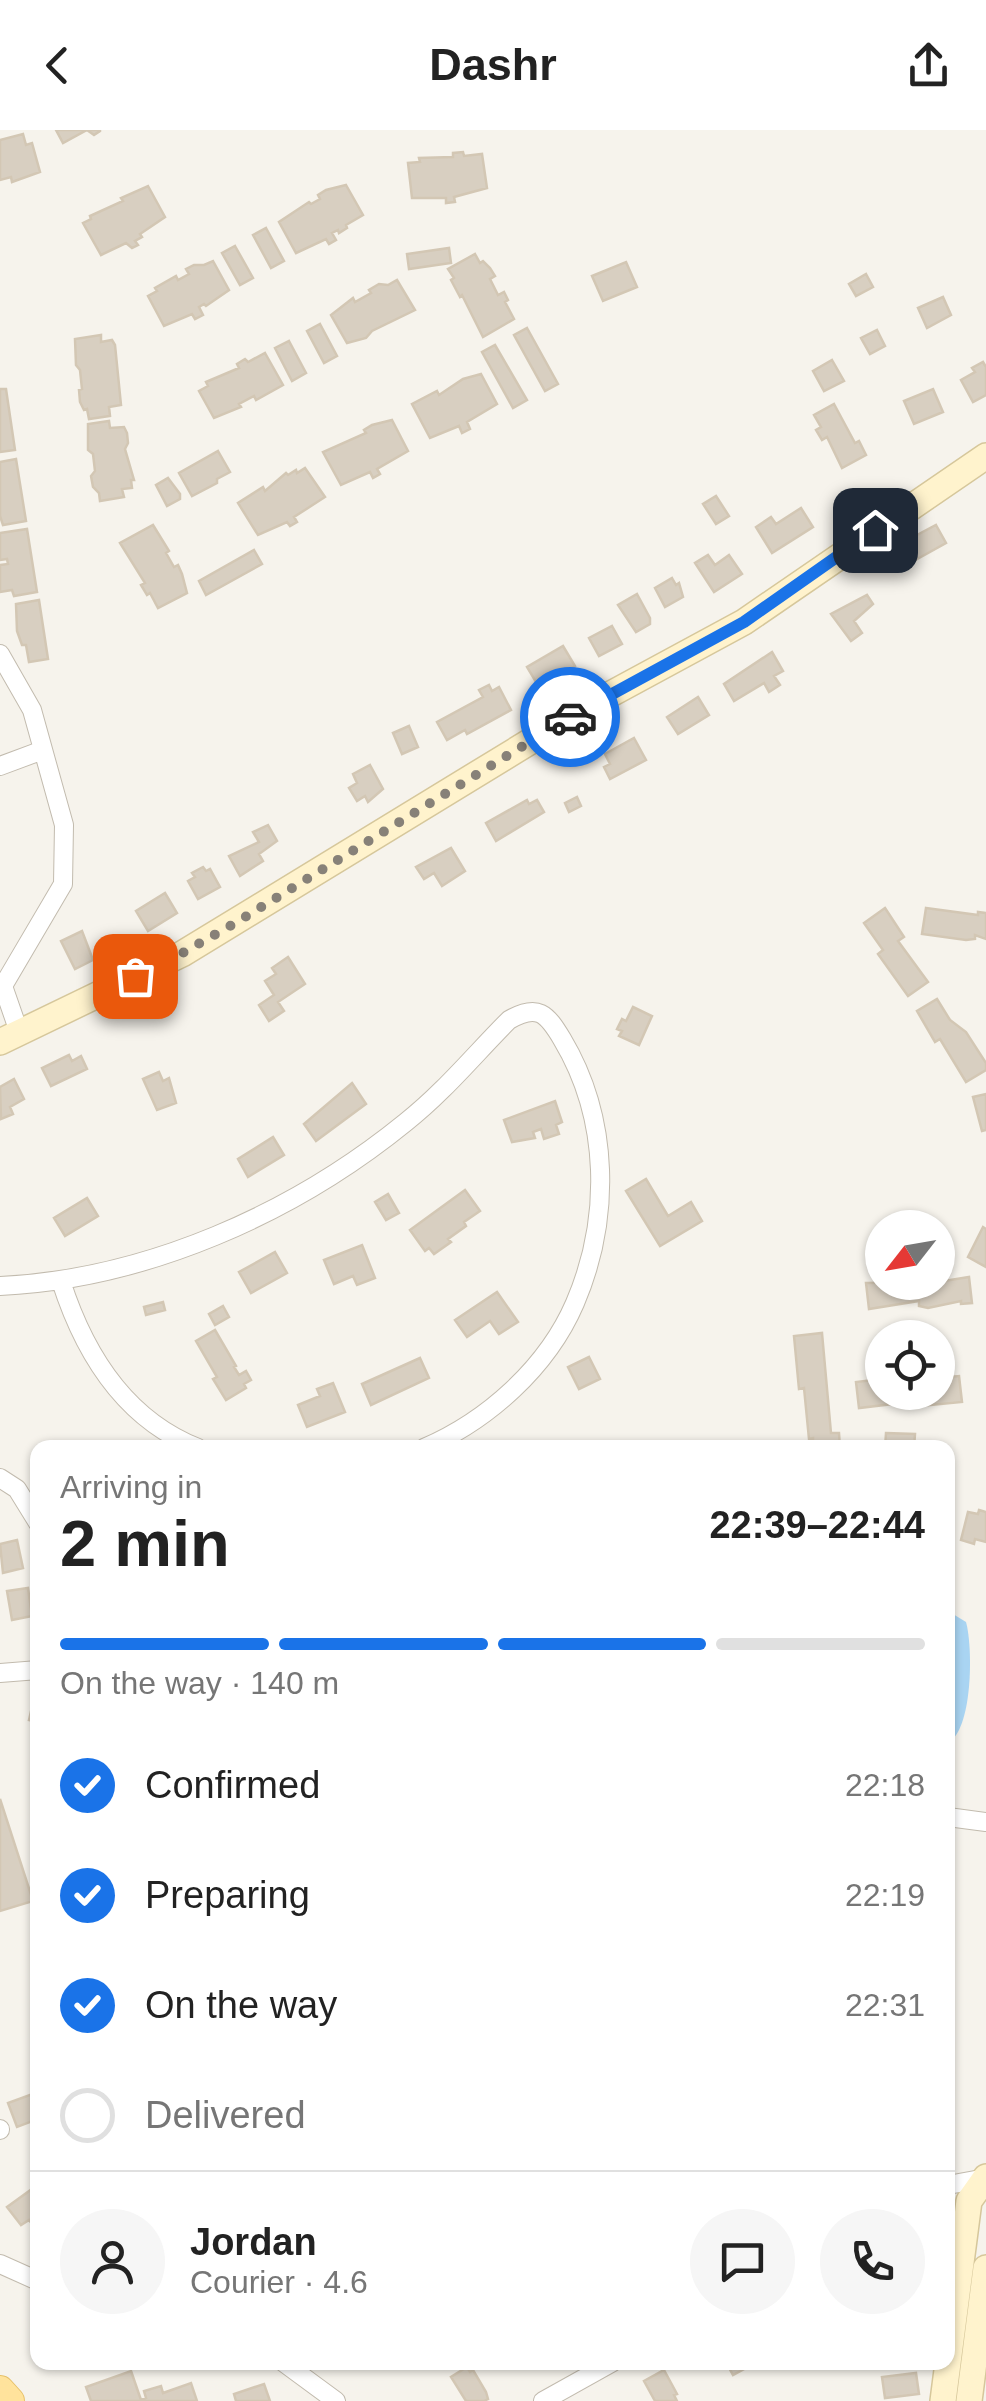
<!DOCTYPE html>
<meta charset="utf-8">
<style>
:root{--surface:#fff;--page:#f6f6f6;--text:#222;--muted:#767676;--line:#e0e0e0;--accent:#1a73e8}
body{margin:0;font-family:Helvetica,sans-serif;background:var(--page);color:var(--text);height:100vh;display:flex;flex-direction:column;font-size:38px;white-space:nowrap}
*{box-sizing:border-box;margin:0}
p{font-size:32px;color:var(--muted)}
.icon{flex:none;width:55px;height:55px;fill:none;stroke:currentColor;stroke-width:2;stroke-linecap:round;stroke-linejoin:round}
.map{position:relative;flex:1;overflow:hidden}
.details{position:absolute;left:30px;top:1310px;width:925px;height:930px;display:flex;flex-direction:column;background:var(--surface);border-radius:20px;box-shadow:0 2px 8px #0004}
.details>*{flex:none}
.needle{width:65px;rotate:239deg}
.buttons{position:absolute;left:865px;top:1080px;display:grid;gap:20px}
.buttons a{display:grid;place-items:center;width:90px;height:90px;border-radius:50%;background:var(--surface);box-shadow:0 2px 8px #0004;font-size:50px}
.pin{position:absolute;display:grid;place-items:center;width:85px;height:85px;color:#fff;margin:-42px;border-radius:20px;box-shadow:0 5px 15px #0006}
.courier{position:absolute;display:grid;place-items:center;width:100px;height:100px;margin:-50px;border:8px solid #1a73e8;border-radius:50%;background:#fff;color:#222;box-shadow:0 2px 12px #0007}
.head em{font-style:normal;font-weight:700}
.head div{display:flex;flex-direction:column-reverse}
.head{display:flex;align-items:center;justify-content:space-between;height:170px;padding:0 30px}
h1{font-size:65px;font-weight:700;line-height:75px}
.bar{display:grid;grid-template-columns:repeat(4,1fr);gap:15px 10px;align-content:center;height:120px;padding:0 30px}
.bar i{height:12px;border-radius:8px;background:var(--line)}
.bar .selected{background:var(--accent)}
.bar p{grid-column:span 4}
.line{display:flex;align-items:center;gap:25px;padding:0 30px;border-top:2px solid var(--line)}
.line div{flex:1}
.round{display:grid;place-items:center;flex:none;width:105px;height:105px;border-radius:52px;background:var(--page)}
ol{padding:0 30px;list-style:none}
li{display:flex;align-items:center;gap:30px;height:110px}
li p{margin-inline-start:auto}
li .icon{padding:10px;border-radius:50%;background:var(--accent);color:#fff;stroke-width:4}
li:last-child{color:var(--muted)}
li i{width:55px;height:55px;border:5px solid var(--line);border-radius:50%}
header{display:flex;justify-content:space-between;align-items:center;height:130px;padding:0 30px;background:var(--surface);font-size:45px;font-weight:700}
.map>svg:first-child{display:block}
</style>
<header><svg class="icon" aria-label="back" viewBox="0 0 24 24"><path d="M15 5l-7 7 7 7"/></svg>Dashr<svg class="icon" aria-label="share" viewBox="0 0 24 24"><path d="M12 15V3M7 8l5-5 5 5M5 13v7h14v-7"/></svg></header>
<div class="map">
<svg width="986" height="2271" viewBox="0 0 986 2271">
<rect width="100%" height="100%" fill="#f6f3ec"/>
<path fill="#a9d4f2" d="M948 1481 966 1492C973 1517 973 1599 948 1613Z"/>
<path fill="#d8cfc1" stroke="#d3c7b4" stroke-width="2.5" d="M56 0H100V1L94 5 87 0 63 13Z
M23 4 26 15 32 13 40 42 12 52 11 47 0 50V10Z
M463 22 464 26 482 24 487 58 454 67 455 72 446 73V68H412L408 33 420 32 419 28 453 27V23Z
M346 55 363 85 346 95 347 98 339 103 338 100 332 103 336 110 329 114 326 109 296 123 279 92 309 72 311 74 320 69 318 65 326 60Z
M148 56 165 87 140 104 142 107 135 111 138 115 132 118 126 113 101 125 83 93 91 89 90 86 123 71 121 68Z
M266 98 284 131 271 138 253 105Z
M235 116 253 148 240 155 222 123Z
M449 118 451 133 409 139 407 124Z
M475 124 480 133 483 131 490 138 495 146 490 149 498 165 504 162 508 170 505 172 514 189 483 207 462 165 460 167 451 150 454 148 448 139Z
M213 131 229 160 206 176 204 174 199 177 203 185 195 189 192 184 164 196 148 166 157 161 155 158 176 146 178 150 189 144 186 139 194 135H204Z
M626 132 637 157 603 171 592 146Z
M866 144 873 157 856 166 849 154Z
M397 150 415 180 372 201 366 208 347 213 331 185 353 168 355 172 371 163 369 160 379 154 388 155Z
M943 167 951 185 927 198 918 178Z
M320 194 337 226 324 233 307 201Z
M527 198 558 254 545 261 514 205Z
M877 200 885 216 870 224 861 208Z
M101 205V212L112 210 115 215 121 275 109 277 110 286 89 289 87 279 84 280 80 272 79 260 82 259 80 240 76 235 75 209Z
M289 211 306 243 292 251 275 218Z
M495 215 527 270 513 278 482 222Z
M265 223 283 255 256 270 254 266 239 274 241 277 214 288 199 261 208 256 206 252 239 238 237 234 245 229 248 232Z
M832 230 844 251 824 261 813 241Z
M983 232 986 237V265L973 272 961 250 975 242 972 238Z
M481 244 497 274 467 292 470 299 462 303 459 296 430 308 412 274 437 261 439 265 463 249Z
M0 259H6L15 320 0 322Z
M933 259 943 282 914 294 904 271Z
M834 274 855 313 859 311 866 325 842 338 827 307 822 310 816 300 821 297 814 285Z
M392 290 408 321 377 339 380 344 373 348 370 342 341 355 323 322 366 303 364 300 372 295Z
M109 291 110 298 124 297 127 303 128 313 125 319 134 350H131L132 358 122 359 124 367 100 371 99 363 93 357 91 346 95 341 93 324 88 320V294Z
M218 321 230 342 217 349V353L192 366 179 343Z
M16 329 26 391 3 395 0 386V332Z
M305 338 325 367 294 387 297 392 290 396 287 392 258 405 238 373 263 357 265 361 286 343 288 345 296 340 297 343Z
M168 348 180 364V369L167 376 156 355Z
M716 366 729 386 716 394 703 374Z
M801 378 813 397 772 423 756 397 771 387 776 394Z
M153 395 169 421 166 423 174 437 178 435 182 444 187 463 158 478 150 463 147 465 141 455 145 453 120 413Z
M936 395 946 413 910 433 902 413Z
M27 399 37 462 14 466 12 460 0 462V435L8 434 7 429 0 430V403Z
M254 420 262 434 206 465 199 451Z
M708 425 715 435 729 425 742 444 714 462 695 433Z
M672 448 676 455 679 453 683 467 665 477 655 458Z
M637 464 650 488V494L636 502 618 475Z
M867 465 873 474 854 491 862 503 851 511 831 484Z
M39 470 48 529 29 532 26 515H22L17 501 16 474Z
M612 496 622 514 599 526 589 508Z
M563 516 575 536 539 557 527 537Z
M772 522 783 541 774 546 780 555 769 562 764 553 734 571 724 554Z
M489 555 492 561 499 557 511 580 467 604 465 600 447 610 437 592 483 567 479 560Z
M698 567 709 585 678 604 667 587Z
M409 596 418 617 402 624 393 603Z
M634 608 646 630 610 649 604 637 610 634 605 624Z
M370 635 383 659 368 672 365 666 357 671 349 658 357 653 353 644Z
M577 667 581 676 569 682 565 673Z
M527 670 529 674 537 670 544 682 496 711 486 693Z
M268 695 277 711 259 724 263 731 240 746 229 726 259 712 253 702Z
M451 718 465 741 442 756 434 743 424 749 416 737Z
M203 737 206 741 210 739 220 757 198 769 188 751 195 747 192 743Z
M165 763 177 783 148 801 136 781Z
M885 778 904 807 898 811 928 852 908 866 878 824 883 820 864 793Z
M926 778 978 785V782L986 783V809L975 805V809L966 810 922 804Z
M82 801 93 830 75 839 61 811Z
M288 827 305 854 278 872 284 881 269 891 259 875 274 865 265 851 276 844 272 838Z
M937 869 950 890 966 902 986 933V940L966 952 940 909 935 912 917 881Z
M633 877 652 886 639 915 619 906 622 901 617 899 622 889 626 891Z
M69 925 72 931 81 926 87 939 51 956 42 938Z
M159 942 163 951 169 948 176 973 157 980 143 949Z
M14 949 24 969 10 977 13 984 1 989 0 957Z
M352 953 366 974 316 1011 304 994Z
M986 964V1000L982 1001 973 967Z
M555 971 562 992 556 995 559 1004 544 1009 541 999 533 1002 535 1008 512 1012 504 990Z
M273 1007 284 1025 248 1047 238 1029Z
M646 1049 668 1086 691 1072 702 1091 660 1116 626 1061Z
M465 1060 480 1081 464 1092 466 1096 448 1109 451 1112 434 1124 429 1118 425 1121 410 1100Z
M388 1064 399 1083 386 1090 375 1072Z
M87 1068 98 1086 65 1106 54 1088Z
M983 1097 986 1099V1137L968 1127Z
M362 1115 375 1148 357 1155 353 1146 334 1154 324 1130Z
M275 1122 287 1143 251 1163 239 1142Z
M969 1147 972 1173 961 1174V1171L928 1178 919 1176V1171L869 1179 866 1153 938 1152Z
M497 1162 518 1192 499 1204 490 1191 467 1207 455 1190Z
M163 1172 165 1180 146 1185 144 1177Z
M223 1176 229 1187 215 1195 209 1184Z
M215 1200 236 1236 234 1237 239 1245 246 1241 251 1250 244 1254 246 1258 226 1270 213 1249 217 1247 196 1211Z
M822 1203 831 1303H839L840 1318H813V1308L809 1309 804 1258 799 1259 794 1206Z
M589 1227 600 1249 579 1259 568 1237Z
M420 1228 429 1248 371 1275 362 1254Z
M959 1246 962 1272 911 1277 910 1272 859 1278 856 1252 882 1249V1262H938V1248Z
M333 1253 345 1282 307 1297 298 1275 320 1266 317 1259Z
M886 1303 915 1304 914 1318H885Z
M979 1380 986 1382V1412L975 1409 974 1414 961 1410 968 1382 978 1384Z
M17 1410 23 1438 3 1443 0 1414Z
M28 1458 32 1486 12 1490 7 1461Z
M34 1568 38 1569V1592L29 1590Z
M0 1669 33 1771 0 1781Z
M38 1962V1989L17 1997 8 1973Z
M32 2059 38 2065V2091L33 2095 29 2090 21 2095 7 2077Z
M721 2232H743L746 2238 733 2245 728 2236 724 2238Z
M467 2237 470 2242 473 2240 486 2262 488 2269 484 2271H466L451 2247Z
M664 2240 677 2264 674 2265 677 2271H655L644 2251Z
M131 2241 141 2270 146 2268 144 2261 161 2256 163 2263 191 2253 197 2271H91L86 2257Z
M916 2243 919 2264 885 2268 882 2247Z
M264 2254 270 2271H236L234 2264Z"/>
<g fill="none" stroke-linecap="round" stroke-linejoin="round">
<g stroke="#c2bbae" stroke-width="20">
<path id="street" d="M0 524 32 580 64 695 63 754 3 856 19 902
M0 636 43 620
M61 1151C84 1223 124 1289 198 1318
M0 1156C146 1149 293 1084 406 992 444 962 475 924 509 890 538 873 547 884 562 909 610 989 611 1089 575 1173 547 1238 487 1291 424 1318
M0 1348 17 1359 38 1393
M0 1543 38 1540
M948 1687 986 1692
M0 2000V1999
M948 2055 986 2048
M0 2134 38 2151
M283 2232 336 2271
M543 2271 613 2232"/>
</g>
<g stroke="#d6c79b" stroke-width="28">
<path id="secondary" d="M0 912 182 824 585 578 744 492 986 326
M943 2271 969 2071 986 2047
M969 2271 986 2138"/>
</g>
<g stroke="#e6c16a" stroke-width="30">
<path id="primary" d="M0 2260 10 2271"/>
</g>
<use href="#street" stroke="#fff" stroke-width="18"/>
<use href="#secondary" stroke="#fff3cd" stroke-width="25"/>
<use href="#primary" stroke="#ffe39c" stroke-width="28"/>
</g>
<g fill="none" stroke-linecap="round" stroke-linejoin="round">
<path stroke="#878178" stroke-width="10" stroke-dasharray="0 18" d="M135 846 165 833 237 792 570 587"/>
<path stroke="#1a73e8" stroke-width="12" d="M570 587 744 492 875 400"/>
</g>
</svg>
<div class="buttons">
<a><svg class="needle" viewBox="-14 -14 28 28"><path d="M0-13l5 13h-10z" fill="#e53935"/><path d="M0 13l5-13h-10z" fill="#767676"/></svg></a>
<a><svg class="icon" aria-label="locate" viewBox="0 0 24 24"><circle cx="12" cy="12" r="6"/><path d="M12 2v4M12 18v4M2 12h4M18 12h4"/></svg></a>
</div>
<div class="pin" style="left:135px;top:846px;background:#ea580c"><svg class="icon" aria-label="bag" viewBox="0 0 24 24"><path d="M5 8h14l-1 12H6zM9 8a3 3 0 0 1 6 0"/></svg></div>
<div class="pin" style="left:875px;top:400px;background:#1f2937"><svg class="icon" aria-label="home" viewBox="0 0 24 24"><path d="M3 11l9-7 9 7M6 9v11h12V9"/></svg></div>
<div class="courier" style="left:570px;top:587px"><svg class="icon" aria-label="car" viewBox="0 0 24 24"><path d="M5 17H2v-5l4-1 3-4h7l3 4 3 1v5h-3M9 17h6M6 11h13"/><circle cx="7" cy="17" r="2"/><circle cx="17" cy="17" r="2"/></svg></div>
<section class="details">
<div class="head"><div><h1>2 min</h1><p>Arriving in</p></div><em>22:39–22:44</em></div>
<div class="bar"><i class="selected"></i><i class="selected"></i><i class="selected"></i><i></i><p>On the way · 140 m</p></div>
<ol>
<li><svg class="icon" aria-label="check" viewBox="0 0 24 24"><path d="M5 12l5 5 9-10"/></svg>Confirmed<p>22:18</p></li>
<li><svg class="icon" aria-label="check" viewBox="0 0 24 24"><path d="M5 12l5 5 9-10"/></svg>Preparing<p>22:19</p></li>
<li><svg class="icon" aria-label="check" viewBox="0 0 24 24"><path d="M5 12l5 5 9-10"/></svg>On the way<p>22:31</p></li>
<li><i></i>Delivered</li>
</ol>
<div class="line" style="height:180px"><a class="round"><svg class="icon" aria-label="person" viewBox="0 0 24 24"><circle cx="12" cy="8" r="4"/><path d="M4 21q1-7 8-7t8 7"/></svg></a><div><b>Jordan</b><p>Courier · 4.6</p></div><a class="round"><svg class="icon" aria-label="chat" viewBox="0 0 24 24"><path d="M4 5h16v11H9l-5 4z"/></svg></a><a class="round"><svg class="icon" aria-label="phone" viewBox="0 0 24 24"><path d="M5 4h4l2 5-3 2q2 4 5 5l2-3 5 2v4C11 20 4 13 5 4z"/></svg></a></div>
</section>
</div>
